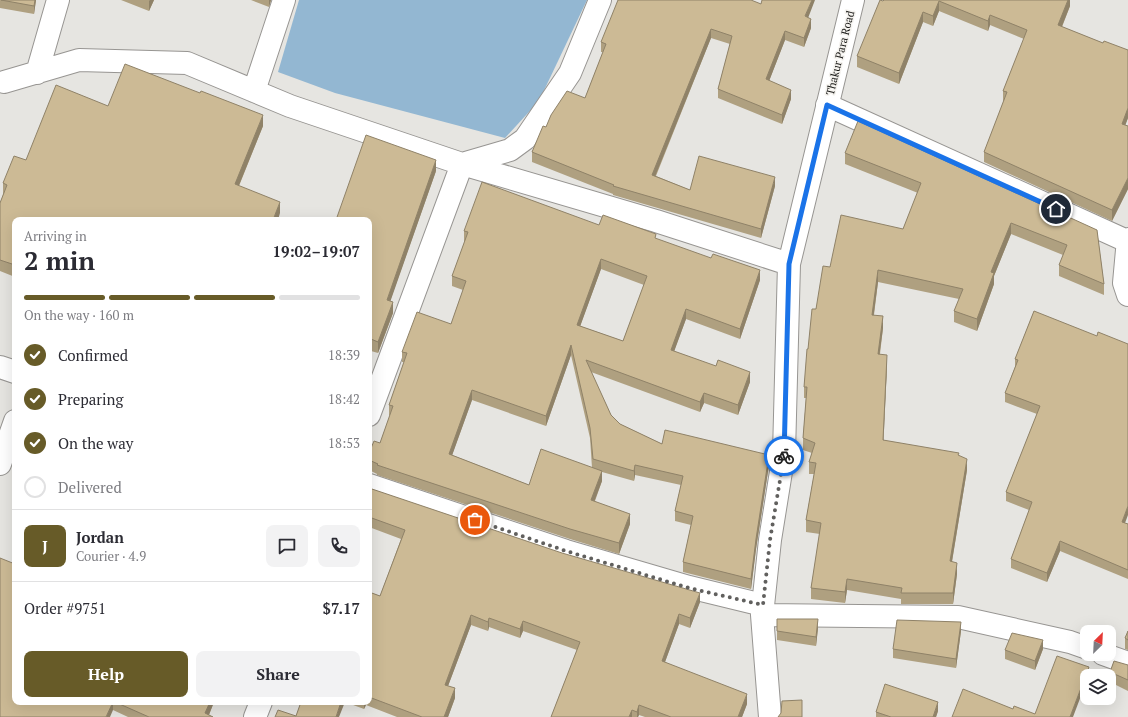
<!DOCTYPE html>
<meta charset="utf-8">
<style>
:root{--surface:#fff;--page:#f2f2f3;--text:#2b2b33;--muted:#7c7c81;--line:#e1e1e2;--accent:#675b28}
body{margin:0;font-family:"PT Serif",serif;background:var(--page);color:var(--text);height:100vh;display:flex;flex-direction:column;font-size:15px;white-space:nowrap}
*{box-sizing:border-box;margin:0}
p{font-size:13px;color:var(--muted)}
.icon{flex:none;width:22px;height:22px;fill:none;stroke:currentColor;stroke-width:2;stroke-linecap:round;stroke-linejoin:round}
.map{position:relative;flex:1;overflow:hidden}
.side{position:absolute;left:12px;top:217px;width:360px;height:488px;display:flex;flex-direction:column;background:var(--surface);border-radius:8px;box-shadow:0 4px 16px #0002}
.side>*{flex:none}
.needle{width:26px;rotate:24deg}
.buttons{position:absolute;left:1080px;top:625px;display:grid;gap:8px}
.buttons a{display:grid;place-items:center;width:36px;height:36px;border-radius:8px;background:var(--surface);box-shadow:0 4px 16px #0002;font-size:20px}
.pin{position:absolute;display:grid;place-items:center;width:34px;height:34px;color:#fff;margin:-17px;border:2px solid #fff;border-radius:50%;box-shadow:0 1px 4px #0007}
.courier{position:absolute;display:grid;place-items:center;width:40px;height:40px;margin:-20px;border:3px solid #1a73e8;border-radius:50%;background:#fff;color:#222;box-shadow:0 1px 5px #0007}
.headline em{font-style:normal;font-weight:800}
.headline div{display:flex;flex-direction:column-reverse}
.headline{display:flex;align-items:center;justify-content:space-between;height:68px;padding:0 12px}
h1{font-size:26px;font-weight:800;line-height:30px}
.bar{display:grid;grid-template-columns:repeat(4,1fr);gap:6px 4px;align-content:center;height:48px;padding:0 12px}
.bar i{height:5px;border-radius:3px;background:var(--line)}
.bar .selected{background:var(--accent)}
.bar p{grid-column:span 4}
.line{display:flex;align-items:center;gap:10px;padding:0 12px;border-top:1px solid var(--line)}
.line div{flex:1}
.round{display:grid;place-items:center;flex:none;width:42px;height:42px;border-radius:8px;background:var(--page)}
ol{padding:0 12px;list-style:none}
li{display:flex;align-items:center;gap:12px;height:44px}
li p{margin-inline-start:auto}
li .icon{padding:4px;border-radius:50%;background:var(--accent);color:#fff;stroke-width:4}
li:last-child{color:var(--muted)}
li i{width:22px;height:22px;border:2px solid var(--line);border-radius:50%}
.primary-button{display:flex;gap:8px;margin-top:auto;padding:8px 12px}
.primary-button a{flex:1;height:46px;border-radius:8px;background:var(--accent);color:#fff;font-size:16px;font-weight:800;line-height:46px;text-align:center}
.primary-button a+a{background:var(--page);color:var(--text)}
.map>svg:first-child{display:block}
</style>
<div class="map">
<svg width="1128" height="717" viewBox="0 0 1128 717">
<rect width="100%" height="100%" fill="#e6e5e1"/>
<path fill="#93b7d2" d="M299 0H587L539 101 505 138 335 93 278 72Z"/>
<g fill="none" stroke-linecap="round" stroke-linejoin="round">
<g stroke="#979592" stroke-width="24">
<path id="minor" d="M37 73 58 0
M4 82 79 60 187 63 290 106 462 164 369 415
M254 91 284 0
M827 105 1127 241
M462 164 656 221 789 264
M462 164 510 150 525 139 570 73 600 0
M1128 239 1124 283 1128 295
M0 367 15 372
M0 464 15 421
M369 485 566 551 689 587 763 605
M762 615 958 617 1070 642 1087 648
M1103 654 1128 663
M255 717 261 702
M770 717 762 615 770 540 784 453 789 264 853 0"/>
</g>
<use href="#minor" stroke="#fff" stroke-width="22"/>
</g>
<path fill="#afa080" fill-rule="evenodd" d="M0 0H36L34 14 0 8Z
M121 0H154L149 11Z
M251 0H271L269 7Z
M1070 0V6L1062 27 1103 43 1128 50V118L1125 125 1128 126V189L1112 221 984 162V152L1004 101H1003V91L1024 39 990 25 988 31 939 11 933 26 923 22 899 84 857 67V56L883 1Z
M761 4 808 18 811 28 804 47 785 40 769 81 791 99 782 124 718 98V89L730 44 711 38 656 176 690 190 775 186 761 238 613 195V194L532 162V152L546 127 585 98 603 52H601V42Z
M108 106 263 126 239 186 280 213 15 220V277L0 271V203L3 195V183L26 160Z
M845 153 1097 230 1104 284V295L1059 276V265L1063 255 1011 234 994 276V284L977 331 954 322V311L959 299 878 282 874 315 883 328 880 354 887 366 883 440 959 456 967 470 952 562 957 574 953 604H901V599L847 590 845 603 811 599V588L820 534 806 532V520L814 474H809V462L812 453 803 450V438L806 398H804V387L808 349 816 309 830 267 903 229 918 193 845 164Z
M436 171 390 301 393 313 378 353 371 351 369 357V220Z
M599 225 656 239 760 280 740 339 686 319 674 351 750 382 738 415 704 403 700 412 591 372 611 415 620 424 662 444 769 465 756 549 751 589 683 572V562L691 525 675 521V511L681 485 635 475 634 481 602 472V481L595 501 630 524 619 554 570 539 377 475V474L369 470V453L380 443 390 415H389V405L404 362H402V352L451 324 463 290 452 286V276L465 241H464V231ZM601 269 644 285 623 341 580 326ZM571 355 590 438 592 468 529 485 452 455 472 400 546 426Z
M1034 311 1125 523 1128 524V579L1060 551 1047 582 1011 568V559L1029 510 1006 501V492L1037 414 1005 402V393L1015 367V359Z
M369 488 700 602 690 628 679 624 665 662 747 704 742 717H645L639 715 638 717H551L577 650 523 631 520 638 489 627 488 631 471 625 448 686 455 698 448 717H397L366 705 364 709 345 702 296 716 301 702H369V592L380 596 401 539 369 527Z
M777 619 818 628 816 646 777 640Z
M961 631 956 668 893 658V649Z
M1128 631V650L1125 649V638Z
M1043 649 1035 670 1005 659V650Z
M1128 665V691L1110 682V672Z
M15 702H214L209 715 213 717H128L113 710Z
M938 711 936 717H876V712Z"/>
<path fill="#8f8268" d="M35 0H36L34 14V6Z
M150 0H154L149 11V1Z
M269 0H271L269 7Z
M812 0H815L805 26V16Z
M1068 0H1070V6L1058 36V25Z
M939 1V11L933 26V16Z
M923 12V22L899 84V73Z
M990 15V25L988 31V21Z
M811 19V28L804 47V38Z
M711 29V38L652 184V175Z
M785 31V40L766 89V79Z
M791 90V99L782 124V115Z
M1128 108V118L1122 134V124Z
M263 115V126L235 195V184Z
M436 160V171L387 311V300Z
M775 177V186L761 238V229Z
M1128 178V189L1112 221V210Z
M280 202V213L278 220H273Z
M1011 223V234L994 276V284L977 331V319L991 272Z
M601 259V269L577 335V325Z
M760 270V280L740 339V329Z
M878 270V282L872 327V315Z
M393 302V313L378 353V342Z
M686 309V319L671 360V350Z
M883 316V328L878 365V354Z
M371 339V351L369 357V345Z
M571 345V355L546 426V416Z
M887 355V366L883 452V440Z
M750 372V382L738 415V405Z
M472 390V400L449 464V454Z
M704 393V403L700 412V402Z
M769 455V465L756 549 751 589V579L756 539Z
M967 459V470L950 573V561Z
M635 465V475L634 481V471Z
M602 471V481L591 510V500Z
M1128 506V515L1122 531V522Z
M630 514V524L619 554V543Z
M1060 541V551L1047 582V573Z
M957 563V574L953 604V593Z
M847 579V590L845 603V592Z
M700 593V602L690 628V618Z
M679 614V624L662 670V661Z
M471 615V625L445 694V685Z
M489 618V627L488 631V622Z
M818 619V628L816 646V637Z
M523 621V631L520 638V629Z
M961 622V631L956 668V659Z
M1043 640V649L1035 670V661Z
M1089 667V676H1087V680L1073 717H1070Z
M455 688V698L448 717H444Z
M747 694V704L742 717H738Z
M113 702V710L110 717H106Z
M210 702H214L208 717 205 713Z
M341 702H345L339 717H336Z
M364 702H366V705L364 709Z
M938 702V711L936 717H933Z
M639 705V715L638 717H637V712Z
M632 710V717H629Z"/>
<path fill="#ccba95" stroke="#8f8268" fill-rule="evenodd" d="M1 0H35L34 6Z
M618 0H751L761 4 762 0H812L805 16 811 19 804 38 785 31 766 79 791 90 782 115 718 89 732 36 711 29 652 175 690 190 699 156 775 177 761 229 613 186 614 185 532 152 543 126 546 127 551 115 567 91 585 98 606 44 601 42Z
M880 0 883 1 884 0H1068L1058 25 1103 43 1104 41 1128 50V108L1122 124 1128 126V178L1112 210 984 152 1007 92 1003 91 1027 30 990 15 988 21 939 1 933 16 923 12 899 73 857 56Z
M125 64 200 93 201 91 263 115 235 184 280 202 273 220H15V265L0 260V203L7 185 3 183 14 156 26 160 56 85 108 106Z
M858 121 1097 230 1104 284 1059 265 1067 245 1011 223 991 272 994 273 977 319 954 311 963 289 878 270 872 315 883 316 878 354 887 355 883 440 959 453 958 455 967 459 950 561 957 563 953 593H901L902 588 847 579 845 592 811 588 821 523 806 520 816 463 809 462 815 443 803 438 807 387H804L807 349H808L812 309H816L823 266 830 267 841 215 903 229 921 183 845 153Z
M366 135 436 160 387 300 393 302 378 342 371 339 369 345V220H336Z
M482 182 599 225 603 215 656 234 655 238 711 258 713 254 760 270 740 329 686 309 671 350 716 366 718 360 750 372 738 405 704 393 700 402 586 360 611 415 620 424 662 444 665 430 769 455 756 539 751 579 683 562 693 516 675 511 683 476 635 465 634 471 593 459 590 428 571 345 546 416 472 390 449 454 529 485 541 449 602 471 591 500 630 514 619 543 570 529 377 465 378 464 369 460V453L374 441 380 443 393 406 389 405 407 353 402 352 417 312 451 324 466 281 452 276 468 232 464 231ZM601 259 647 276 623 341 577 325Z
M1034 311 1097 336 1098 332 1128 344V506L1122 522 1128 524V570L1060 541 1047 573 1011 559 1032 502 1006 492 1040 406 1005 393 1018 360 1015 359Z
M369 488 562 553 700 593 690 618 679 614 662 661 747 694 738 717H671L639 705 637 712 632 710 629 717H551L580 642 523 621 520 629 489 618 488 622 471 615 445 685 455 688 444 717H422L369 697V592L380 596 405 530 369 517Z
M0 558 15 564V702H113L106 717H0Z
M777 619H818L816 637 777 631Z
M897 620 961 622 956 659 893 649Z
M1128 631V640L1125 638Z
M1012 633 1043 640 1035 661 1005 650Z
M1057 656 1089 667 1070 717H952L963 689 1013 709 1014 706 1035 714Z
M1114 661 1128 665V680L1110 672Z
M885 684 938 702 933 717H891L876 712Z
M802 700V717H778L781 713 782 701Z
M115 702H210L205 713 213 717H149Z
M301 702H341L336 717H275L278 710 296 716Z"/>
<g fill="none" stroke-linecap="round" stroke-linejoin="round">
<path stroke="#61605e" stroke-width="4" stroke-dasharray="0 7.2" d="M475 520 566 551 689 588 763 605 770 540 784 456"/>
<path stroke="#1a73e8" stroke-width="5" d="M784 456 789 264 827 105 1056 209"/>
</g>
<g text-anchor="middle" dominant-baseline="central" stroke-width="3" stroke-linejoin="round" paint-order="stroke">
<g font-size="11" fill="#191917" stroke="#f4f2ee">
<text transform="translate(840 53) rotate(-76)">Thakur Para Road</text>
</g>
</g>
</svg>
<div class="buttons">
<a><svg class="needle" viewBox="-14 -14 28 28"><path d="M0-13l5 13h-10z" fill="#e53935"/><path d="M0 13l5-13h-10z" fill="#7c7c81"/></svg></a>
<a><svg class="icon" aria-label="layers" viewBox="0 0 24 24"><path d="M12 4l9 5-9 5-9-5zM3 14l9 5 9-5"/></svg></a>
</div>
<div class="pin" style="left:475px;top:520px;background:#ea580c"><svg class="icon" aria-label="bag" viewBox="0 0 24 24"><path d="M5 8h14l-1 12H6zM9 8a3 3 0 0 1 6 0"/></svg></div>
<div class="pin" style="left:1056px;top:209px;background:#1f2937"><svg class="icon" aria-label="home" viewBox="0 0 24 24"><path d="M3 11l9-7 9 7M6 9v11h12V9"/></svg></div>
<div class="courier" style="left:784px;top:456px"><svg class="icon" aria-label="bike" viewBox="0 0 24 24"><circle cx="6" cy="16" r="4"/><circle cx="18" cy="16" r="4"/><path d="M6 16l4-8h5l3 8M10 8l3 8H6M13 5h3"/></svg></div>
<section class="side">
<div class="headline"><div><h1>2 min</h1><p>Arriving in</p></div><em>19:02–19:07</em></div>
<div class="bar"><i class="selected"></i><i class="selected"></i><i class="selected"></i><i></i><p>On the way · 160 m</p></div>
<ol>
<li><svg class="icon" aria-label="check" viewBox="0 0 24 24"><path d="M5 12l5 5 9-10"/></svg>Confirmed<p>18:39</p></li>
<li><svg class="icon" aria-label="check" viewBox="0 0 24 24"><path d="M5 12l5 5 9-10"/></svg>Preparing<p>18:42</p></li>
<li><svg class="icon" aria-label="check" viewBox="0 0 24 24"><path d="M5 12l5 5 9-10"/></svg>On the way<p>18:53</p></li>
<li><i></i>Delivered</li>
</ol>
<div class="line" style="height:72px"><b class="round" style="background:var(--accent);color:#fff">J</b><div><b>Jordan</b><p>Courier · 4.9</p></div><a class="round"><svg class="icon" aria-label="chat" viewBox="0 0 24 24"><path d="M4 5h16v11H9l-5 4z"/></svg></a><a class="round"><svg class="icon" aria-label="phone" viewBox="0 0 24 24"><path d="M5 4h4l2 5-3 2q2 4 5 5l2-3 5 2v4C11 20 4 13 5 4z"/></svg></a></div>
<div class="line" style="height:52px"><div>Order #9751</div><b>$7.17</b></div>
<div class="primary-button"><a>Help</a><a>Share</a></div>
</section>
</div>
